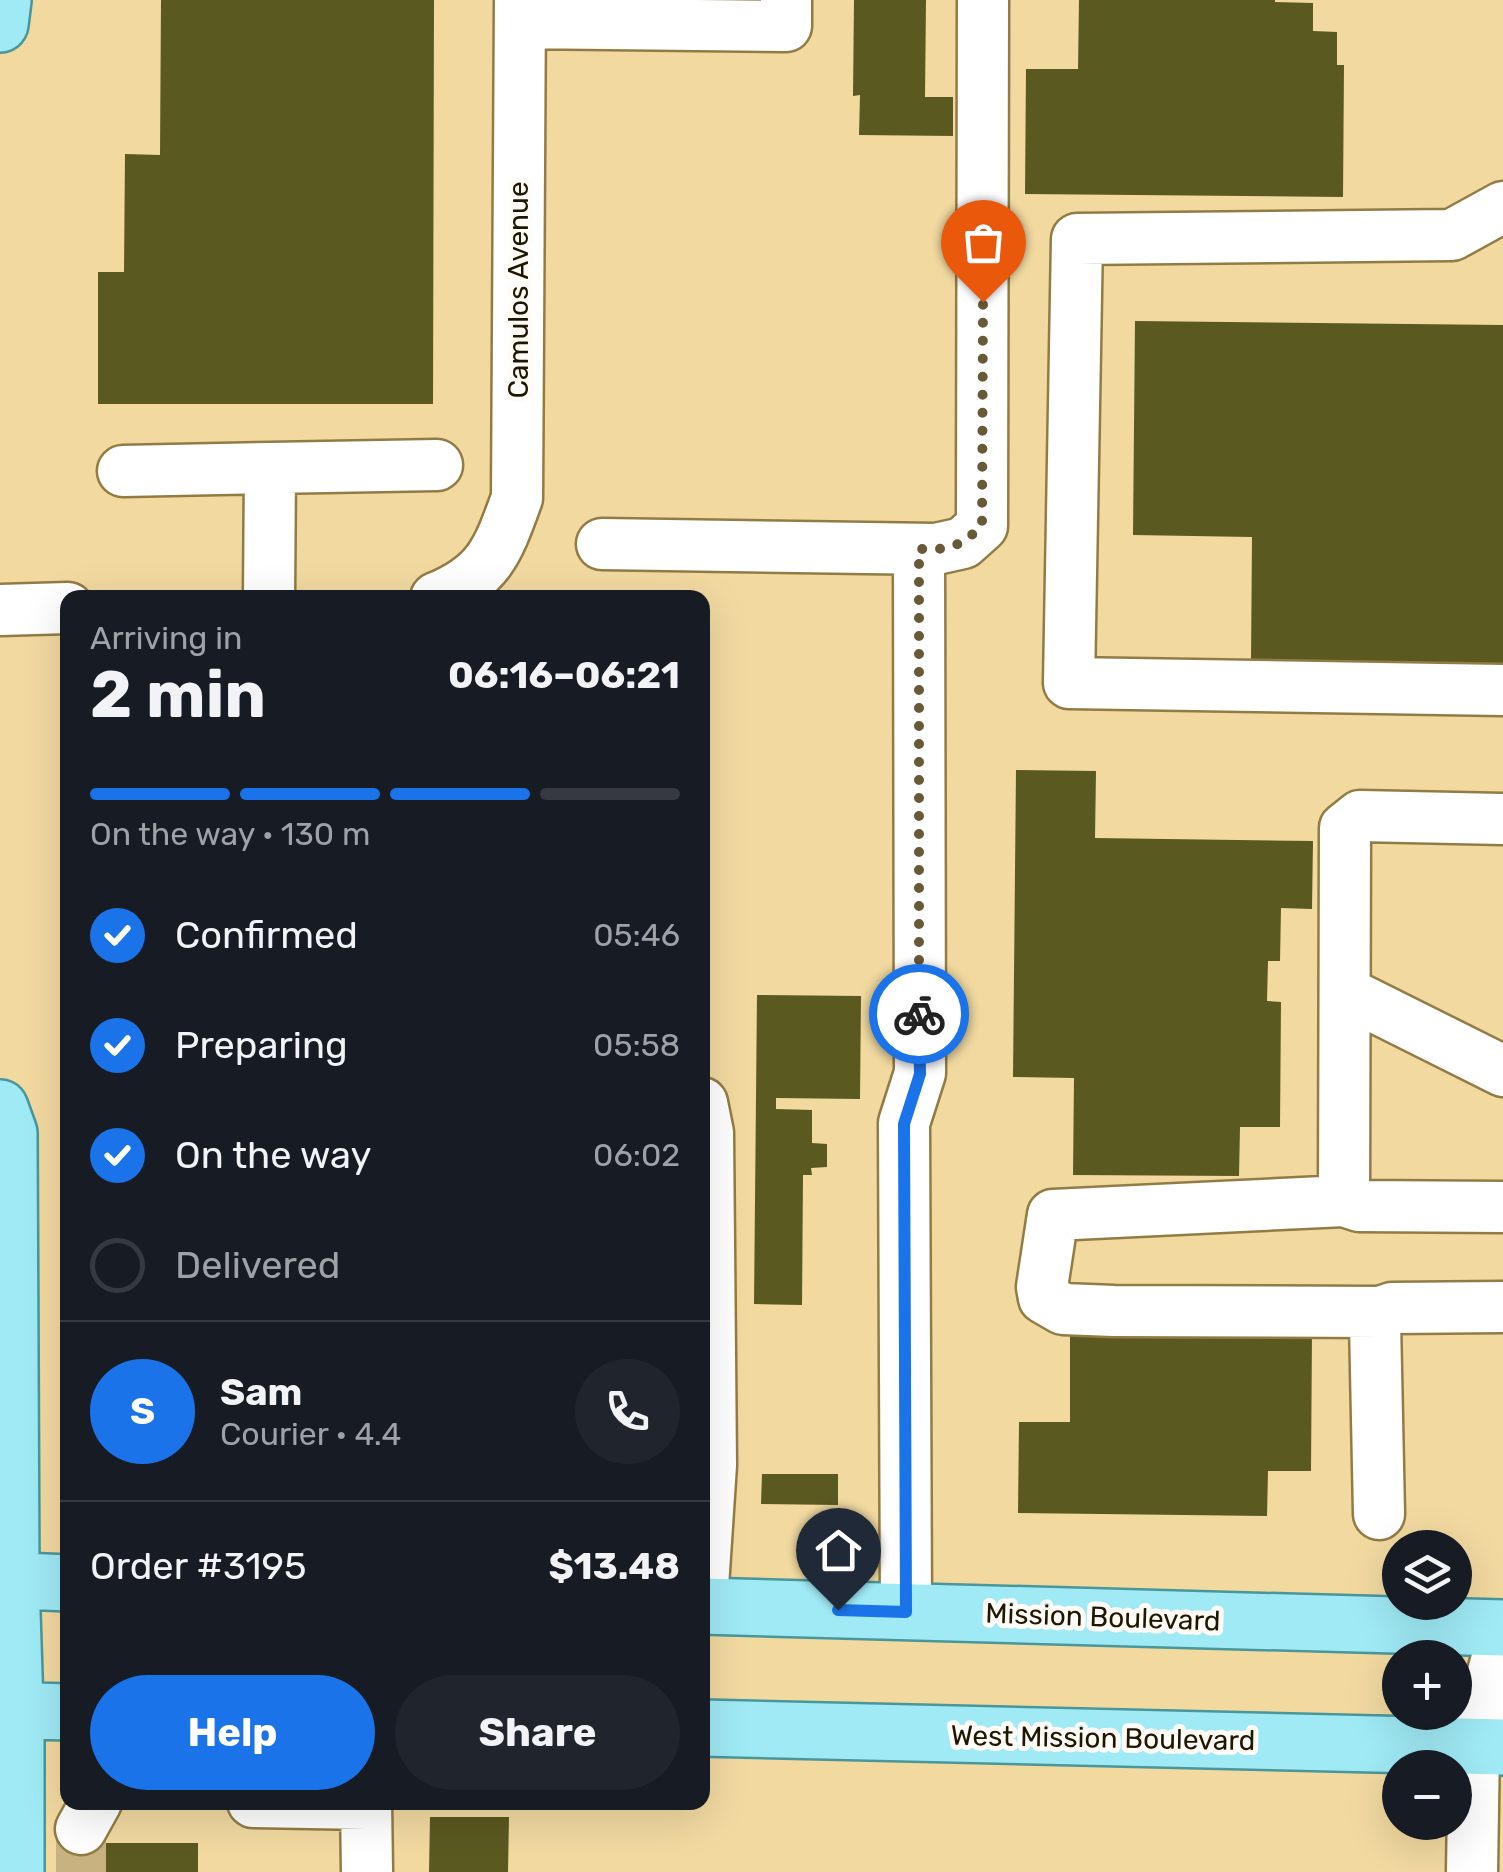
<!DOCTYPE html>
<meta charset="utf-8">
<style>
:root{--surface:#171b24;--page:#20242c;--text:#f1f3f6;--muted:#9ea1a6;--line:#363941;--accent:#1a73e8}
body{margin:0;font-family:Rubik,sans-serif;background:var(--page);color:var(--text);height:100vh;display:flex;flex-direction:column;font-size:38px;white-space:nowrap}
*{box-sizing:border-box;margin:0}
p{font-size:32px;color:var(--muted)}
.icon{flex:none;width:55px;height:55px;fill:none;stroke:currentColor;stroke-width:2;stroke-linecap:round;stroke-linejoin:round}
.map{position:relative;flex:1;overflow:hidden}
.panel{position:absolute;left:60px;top:590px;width:650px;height:1220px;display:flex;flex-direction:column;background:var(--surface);border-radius:20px;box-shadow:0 10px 40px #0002}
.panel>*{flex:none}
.fabs{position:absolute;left:1382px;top:1530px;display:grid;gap:20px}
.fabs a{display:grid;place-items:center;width:90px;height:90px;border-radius:50%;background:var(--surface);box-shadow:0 10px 40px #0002;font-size:50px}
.pin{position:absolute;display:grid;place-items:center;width:85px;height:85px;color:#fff;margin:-102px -42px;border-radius:50% 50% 50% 0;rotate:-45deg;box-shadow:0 0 10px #0007}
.pin .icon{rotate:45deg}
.courier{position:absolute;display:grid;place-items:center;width:100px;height:100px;margin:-50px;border:8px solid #1a73e8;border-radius:50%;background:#fff;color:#222;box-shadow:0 2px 12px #0007}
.head em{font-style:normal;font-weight:700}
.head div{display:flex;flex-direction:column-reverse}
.head{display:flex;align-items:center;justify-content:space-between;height:170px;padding:0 30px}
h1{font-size:65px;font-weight:700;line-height:75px}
.bar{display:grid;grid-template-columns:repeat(4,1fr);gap:15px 10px;align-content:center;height:120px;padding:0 30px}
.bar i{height:12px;border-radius:8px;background:var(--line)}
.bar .current{background:var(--accent)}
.bar p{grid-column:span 4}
.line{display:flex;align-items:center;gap:25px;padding:0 30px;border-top:2px solid var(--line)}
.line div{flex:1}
.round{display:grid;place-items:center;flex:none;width:105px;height:105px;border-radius:52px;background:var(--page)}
ol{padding:0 30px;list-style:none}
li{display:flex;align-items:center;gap:30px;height:110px}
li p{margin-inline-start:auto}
li .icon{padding:10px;border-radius:50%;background:var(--accent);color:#fff;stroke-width:4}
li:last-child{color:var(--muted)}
li i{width:55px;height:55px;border:5px solid var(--line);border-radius:50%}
.cta{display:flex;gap:20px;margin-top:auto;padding:20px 30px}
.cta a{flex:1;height:115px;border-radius:60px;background:var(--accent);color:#fff;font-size:40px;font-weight:700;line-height:115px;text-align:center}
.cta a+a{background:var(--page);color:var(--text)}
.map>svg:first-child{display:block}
</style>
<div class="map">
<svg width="1503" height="1872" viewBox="0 0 1503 1872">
<rect width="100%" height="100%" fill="#f1d9a0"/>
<path fill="#5a5920" d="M161 0H434L433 404H98V272H124L125 154 160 155Z
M854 0H926L925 97H953V136L859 135 860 95 853 96Z
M1079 0H1275V2L1313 3V31L1337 32V65H1344L1343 197 1025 194 1026 69H1078Z
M1135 321 1503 325V664L1251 661 1252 537 1133 535Z
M1016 770 1096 771 1095 838 1313 841 1312 909 1281 908 1280 961H1268L1267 1001 1281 1002 1280 1127H1240L1239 1176 1073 1175 1074 1078 1013 1077Z
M757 995 861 996 860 1099 776 1098V1109L812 1110V1143L827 1144V1167L811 1168 812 1175H803L802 1305 754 1304Z
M1070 1327 1312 1329 1311 1471H1268L1267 1516 1018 1513 1019 1422H1070Z
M762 1474H838V1505L761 1504Z
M430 1817H509L508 1872H429Z
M96 1843H198V1872H96Z"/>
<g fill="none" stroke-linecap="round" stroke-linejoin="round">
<path stroke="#c7b280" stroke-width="50" stroke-dasharray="50 25" stroke-linecap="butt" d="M81 1829V1872"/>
<g stroke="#927c45" stroke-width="55">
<path id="minor" d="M520 23 786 26V0
M1503 207 1452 235 1077 239 1069 683 1503 690
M123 471 270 468
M602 544 936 549 963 543 982 526 983 0
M269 598 270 468 437 465
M436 598C490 576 498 550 517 498L520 0
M0 610 68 608
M1503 819 1360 816 1345 828 1344 1201 1359 1206 1503 1207
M1345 992 1503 1071
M702 1103 708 1133 711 1465 702 1601
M1344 1201 1053 1215 1042 1287 1044 1298 1063 1309 1114 1311 1380 1312
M1379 1514 1375 1322 1380 1312 1392 1308 1503 1307
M906 1611 904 1123 920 1073 919 549
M253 1802 366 1804
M366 1802 367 1872
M81 1829 96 1802
M1472 1872 1474 1746 1503 1634"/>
</g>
<g stroke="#49979b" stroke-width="60">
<path id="major" d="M0 24 3 0
M0 1108 9 1133 11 1581 16 1737V1872
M0 1580 68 1583
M702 1606 1503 1628
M0 1710 68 1712
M702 1728 1503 1747"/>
</g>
<use href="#minor" stroke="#fff" stroke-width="50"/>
<use href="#major" stroke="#9feaf5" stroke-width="55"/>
</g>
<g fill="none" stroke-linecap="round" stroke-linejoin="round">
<path stroke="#685a39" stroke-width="10" stroke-dasharray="0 18" d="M919 1014V549C951 550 959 547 982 526L983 302"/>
<path stroke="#1a73e8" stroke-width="12" d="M838 1610 906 1612 904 1124 920 1074 919 1014"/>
</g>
<g text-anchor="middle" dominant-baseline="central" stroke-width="10" stroke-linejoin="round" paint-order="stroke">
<g font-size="28" fill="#1f1601" stroke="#fffcf7">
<text transform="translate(518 290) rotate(-90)">Camulos Avenue</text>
<text transform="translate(1103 1617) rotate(2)">Mission Boulevard</text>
<text transform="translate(1103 1738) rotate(1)">West Mission Boulevard</text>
</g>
</g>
</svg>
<div class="fabs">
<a><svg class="icon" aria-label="layers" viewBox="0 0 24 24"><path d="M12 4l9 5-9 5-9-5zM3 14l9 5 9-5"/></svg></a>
<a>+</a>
<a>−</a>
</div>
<div class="pin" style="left:983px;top:302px;background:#ea580c"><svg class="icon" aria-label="bag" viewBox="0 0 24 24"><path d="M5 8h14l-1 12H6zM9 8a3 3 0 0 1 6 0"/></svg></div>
<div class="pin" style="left:838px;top:1610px;background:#1f2937"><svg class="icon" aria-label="home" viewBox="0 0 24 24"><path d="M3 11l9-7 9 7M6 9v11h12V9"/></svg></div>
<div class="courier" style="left:919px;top:1014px"><svg class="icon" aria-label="bike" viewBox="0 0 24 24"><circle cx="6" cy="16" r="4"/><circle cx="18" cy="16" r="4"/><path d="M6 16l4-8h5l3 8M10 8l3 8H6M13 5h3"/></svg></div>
<section class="panel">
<div class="head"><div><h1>2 min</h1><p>Arriving in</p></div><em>06:16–06:21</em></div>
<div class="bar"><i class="current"></i><i class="current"></i><i class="current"></i><i></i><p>On the way · 130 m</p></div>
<ol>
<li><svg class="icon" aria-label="check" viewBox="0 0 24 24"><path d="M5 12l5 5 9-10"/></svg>Confirmed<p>05:46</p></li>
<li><svg class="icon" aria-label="check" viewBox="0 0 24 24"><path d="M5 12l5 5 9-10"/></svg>Preparing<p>05:58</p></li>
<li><svg class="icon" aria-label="check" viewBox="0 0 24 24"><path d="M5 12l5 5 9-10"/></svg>On the way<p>06:02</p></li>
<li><i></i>Delivered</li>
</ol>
<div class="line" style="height:180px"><b class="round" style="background:var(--accent);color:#fff">S</b><div><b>Sam</b><p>Courier · 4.4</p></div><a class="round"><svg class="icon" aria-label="phone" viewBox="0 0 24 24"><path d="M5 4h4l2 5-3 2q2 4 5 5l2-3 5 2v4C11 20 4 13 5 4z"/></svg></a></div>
<div class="line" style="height:130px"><div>Order #3195</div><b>$13.48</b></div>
<div class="cta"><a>Help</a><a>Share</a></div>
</section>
</div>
